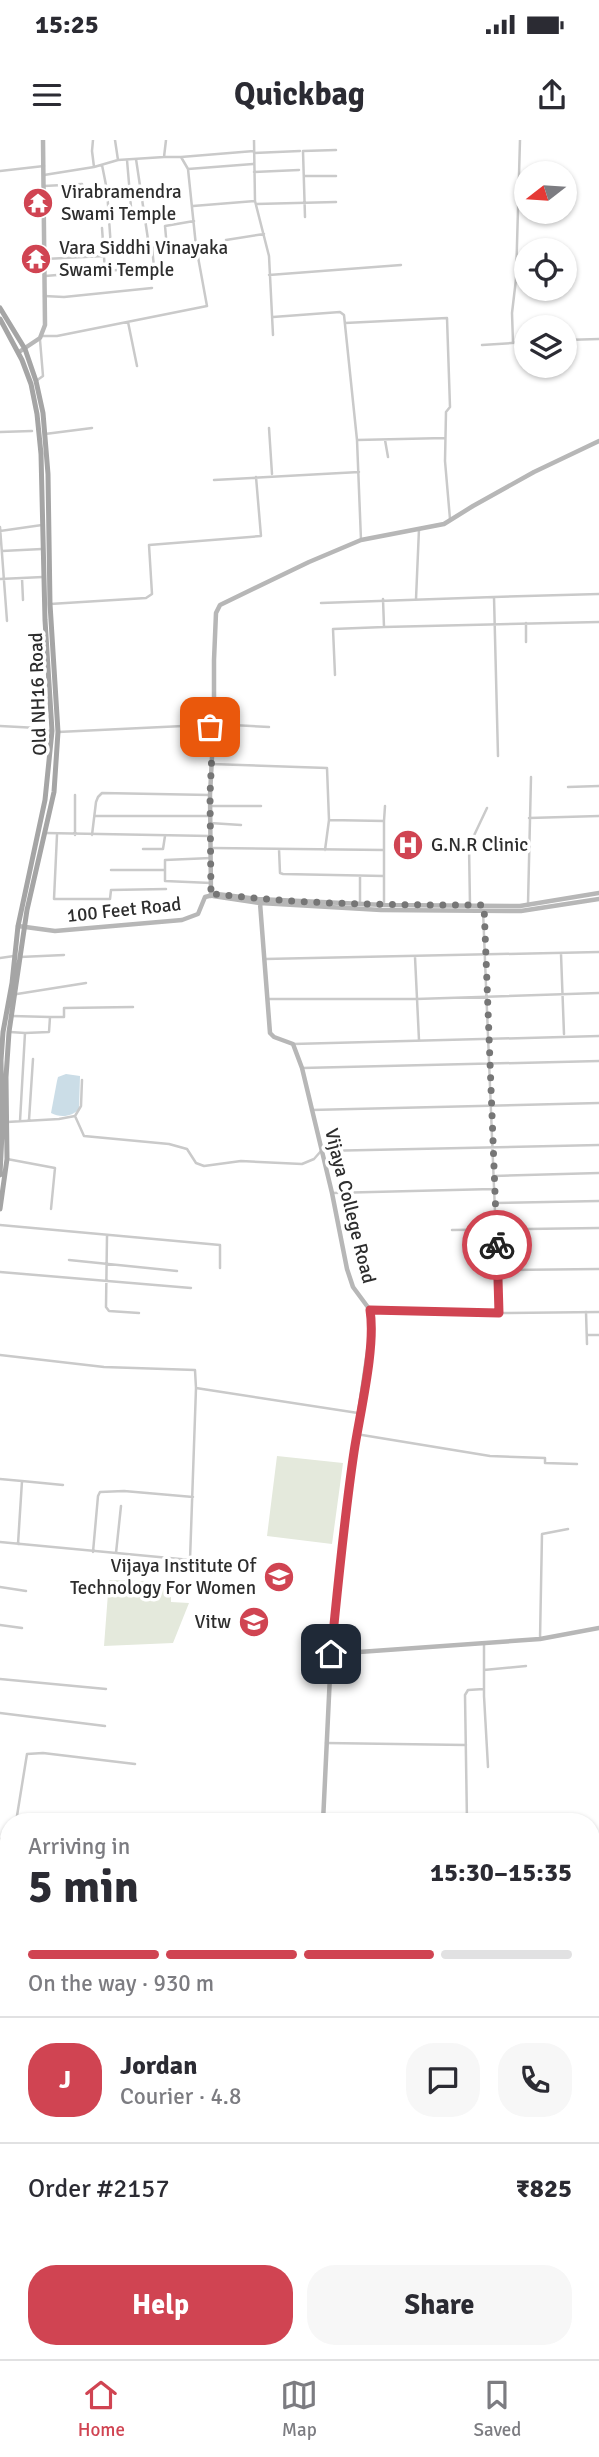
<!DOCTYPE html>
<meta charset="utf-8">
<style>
:root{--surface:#fff;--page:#f7f7f7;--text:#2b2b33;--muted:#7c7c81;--line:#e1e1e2;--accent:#d04452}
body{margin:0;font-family:Signika,sans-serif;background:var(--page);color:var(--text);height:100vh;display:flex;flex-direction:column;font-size:26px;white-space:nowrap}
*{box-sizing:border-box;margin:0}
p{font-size:23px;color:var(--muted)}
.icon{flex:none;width:38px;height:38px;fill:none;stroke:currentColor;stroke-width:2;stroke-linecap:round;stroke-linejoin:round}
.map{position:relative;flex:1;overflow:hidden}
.panel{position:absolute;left:0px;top:1673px;width:600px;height:546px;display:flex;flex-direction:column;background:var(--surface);border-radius:28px 28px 0 0;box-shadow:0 2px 5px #0004}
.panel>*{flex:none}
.needle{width:46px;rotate:253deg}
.buttons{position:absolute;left:514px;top:21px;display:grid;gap:14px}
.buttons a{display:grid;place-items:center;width:63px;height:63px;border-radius:50%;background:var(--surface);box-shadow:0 2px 5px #0004;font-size:35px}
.pin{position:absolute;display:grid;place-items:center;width:60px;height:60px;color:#fff;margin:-30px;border-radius:14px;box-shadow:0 4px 10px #0006}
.courier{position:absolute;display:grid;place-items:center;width:70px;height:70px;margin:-35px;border:5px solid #d04452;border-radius:50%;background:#fff;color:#222;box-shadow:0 2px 9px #0007}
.summary em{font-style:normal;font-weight:700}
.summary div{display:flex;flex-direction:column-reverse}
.summary{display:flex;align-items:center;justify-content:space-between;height:119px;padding:0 28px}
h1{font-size:46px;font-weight:700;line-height:52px}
.bar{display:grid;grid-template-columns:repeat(4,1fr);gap:10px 7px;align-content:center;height:84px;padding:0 28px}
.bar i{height:9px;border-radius:5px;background:var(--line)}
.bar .selected{background:var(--accent)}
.bar p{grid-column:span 4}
.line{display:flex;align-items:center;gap:18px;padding:0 28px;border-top:2px solid var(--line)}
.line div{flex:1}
.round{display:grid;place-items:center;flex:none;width:74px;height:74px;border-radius:28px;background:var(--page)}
.primary-button{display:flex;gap:14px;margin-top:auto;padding:14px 28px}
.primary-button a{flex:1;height:80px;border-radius:28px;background:var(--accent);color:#fff;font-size:28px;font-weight:700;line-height:80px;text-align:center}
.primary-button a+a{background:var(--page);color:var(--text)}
.status{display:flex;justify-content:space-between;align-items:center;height:49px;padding:0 35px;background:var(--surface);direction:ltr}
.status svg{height:19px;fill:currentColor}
header{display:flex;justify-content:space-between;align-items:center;height:91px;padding:0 28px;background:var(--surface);font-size:32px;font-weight:700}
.menu{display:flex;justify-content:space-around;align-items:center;height:98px;border-top:2px solid var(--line);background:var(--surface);font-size:19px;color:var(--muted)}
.menu a{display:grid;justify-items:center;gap:4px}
.menu .selected{color:var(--accent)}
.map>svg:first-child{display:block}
</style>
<div class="status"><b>15:25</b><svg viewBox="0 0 49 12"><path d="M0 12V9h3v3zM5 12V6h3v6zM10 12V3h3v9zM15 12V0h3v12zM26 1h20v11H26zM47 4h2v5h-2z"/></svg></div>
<header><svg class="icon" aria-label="menu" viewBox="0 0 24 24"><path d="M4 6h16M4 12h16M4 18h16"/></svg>Quickbag<svg class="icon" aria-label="share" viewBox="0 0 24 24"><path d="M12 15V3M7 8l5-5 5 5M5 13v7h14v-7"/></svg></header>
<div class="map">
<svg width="599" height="2219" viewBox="0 0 599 2219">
<rect width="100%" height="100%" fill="#fff"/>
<path fill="#e4e9dc" d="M277 1316 343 1323 332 1404 267 1396Z
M109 1440 171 1442V1462L189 1463 173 1503 104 1506Z"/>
<path fill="#cbdde7" d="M66 934 80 936 79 969C72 977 60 978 51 973L57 941 58 937Z"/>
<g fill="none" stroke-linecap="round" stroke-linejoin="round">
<path stroke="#cacaca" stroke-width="2.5" d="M93 0 92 11 94 27
M115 0 118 20
M254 0 255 61
M254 13 300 11
M181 17 254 11
M127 20 131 67
M102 25 107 50 111 108
M188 29 253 24
M0 31 44 26
M254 32 299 30
M44 35 94 27 118 20 164 17 166 0
M304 36H336
M44 46 82 44 83 50
M256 64 336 62
M193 66 255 61 269 116 273 195
M305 77 303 11 336 10
M226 100 264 94
M152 107H195
M104 108 149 106
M167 108 165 86 194 81
M104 117 105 132
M45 119 104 116 102 88
M154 127 167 125
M269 135 401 125
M45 136 154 127 152 107 149 106 136 19
M44 156 64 157 152 148
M273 177 340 172 344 175 357 300 361 400
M128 182 137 226
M345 183 447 178 450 267 446 272 445 321 450 379
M42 196H57L207 166 196 106 188 29 181 17H164
M565 200 599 199
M513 202 512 173 516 139 520 0
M482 205 527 202
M36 241 43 236 40 200
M269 288 272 334
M0 292 32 291
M45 294 92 288
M357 300 445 298
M385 300 388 317
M214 340 359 332
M0 387 7 481
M0 391 42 385
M2 411 42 409
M22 438 23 460
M0 439 43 437
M383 459 384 487 599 482
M416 459 419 389
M321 463 494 457
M50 464 146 458 152 454 149 405 261 396 256 337
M526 483V502
M335 535 333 489 384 487
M213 584 269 587
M0 586 38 588 52 591
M58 592 204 585 212 588
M498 616 494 457 599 454
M211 624 327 628 329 680 325 710
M568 647 599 646
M210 666H261
M95 676H211
M529 678 599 676
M329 680 384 681V765
M384 681 385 666
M210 683 241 685
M45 693 210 696
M57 695 54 759H110L111 750 166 749
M75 695V655
M92 695 96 662 98 657 102 653 210 655
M212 708 384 710
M143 709H163L165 696
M279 709 280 733 283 734 384 736
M211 718 165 720V741L211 743
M111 730H165
M360 736V764
M528 764 531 637
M470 765 469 706 487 668
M483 770 499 1173 599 1172
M561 814 564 894
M20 817 64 815
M415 817 419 900
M0 818 14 816
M265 819 599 812
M17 854 86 843
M267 859H416L599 853
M12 876 50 877 49 892 25 893 20 981
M50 877H64V868L133 867
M10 892 25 893
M293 904 599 896
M302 928 599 921
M311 970 599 963
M75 976 84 996 169 1004 187 1009 196 1023 204 1026 241 1021 302 1024 314 1019 321 1011 599 1005
M29 980 33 919
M7 982 59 979 75 976 81 966 82 940
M7 1019 55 1028 51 1069
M494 1036 599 1033
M332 1053 493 1049
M495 1063 599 1061
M0 1085 220 1105V1128
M452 1090 599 1088
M107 1096 106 1167 109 1171 139 1173
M69 1120 177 1131
M497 1130 599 1129
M0 1132 191 1148
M370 1170 499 1173
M586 1172 587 1204
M588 1195H599
M0 1215 104 1227 195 1230 196 1248 358 1273
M356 1294 490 1316 545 1318V1323L577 1324
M0 1339 22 1341 18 1404
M22 1341 63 1345
M0 1402 201 1421
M93 1412 98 1356 100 1352 124 1351 193 1357
M116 1413 121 1366
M190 1420 196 1248
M0 1447 26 1451
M0 1485 22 1488
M540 1499 542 1394 568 1389
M484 1504V1556L488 1627
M484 1530 526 1526
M0 1539 106 1549
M0 1573 105 1586
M326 1603 466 1605
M16 1682 27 1614 43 1613 135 1624
M467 1682 465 1555 468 1550 484 1549
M0 1764 9 1765
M0 1792H9
M592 1821H599
M0 1849 9 1850
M592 1851H599
M0 1872H9
M0 1933 9 1934
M3 1934 9 1885
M592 1936H599
M0 1954 9 1955
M0 1980 9 1981
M0 2006H9
M0 2030H9
M0 2059 9 2060
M592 2064H599
M0 2091 9 2092
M6 2131H9
M592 2131H599
M594 2131V2101H599
M592 2182H599
M0 2184H9
M0 2213 39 2217 56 2216
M466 2218 510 2216V2210
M540 2218 599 2215
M9 2219V2210
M56 2219V2210
M90 2219 91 2210
M127 2219 128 2210
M181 2219V2210
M258 2219V2210"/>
<path stroke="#b7b7b7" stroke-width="4.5" d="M19 212 40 198 45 185 43 0
M211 756 210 655 214 579V520L216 473 220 465 309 422 361 400 444 384 473 366 534 332 599 301
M213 756 260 763 381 770 521 771 599 759
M260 763 270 893 274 897 293 904 302 928 332 1053 347 1129 353 1147 370 1170 371 1190 346 1362 331 1514 323 1682
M18 786 55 791 182 780 198 774 205 757 217 754 258 759 384 765 520 766 599 753
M331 1514 540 1499 599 1488
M0 1700H9
M0 1706 9 1705
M310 2219 311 2210"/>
<path stroke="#a5a5a5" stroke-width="5" d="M0 168 25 209 36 241 43 273 48 334 50 464 58 592 54 652 27 770 9 892 6 937 7 1019 0 1069
M0 179 22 220 31 244 37 274 41 314 45 480 52 591 45 660 18 786 12 843 3 892 1 920 2 993 0 1035"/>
</g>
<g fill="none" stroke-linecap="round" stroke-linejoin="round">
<path stroke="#767676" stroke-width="7" stroke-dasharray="0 12.6" d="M210 587 213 589 210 655 211 756 217 754C305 765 395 765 484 765L497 1105"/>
<path stroke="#d04452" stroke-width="9" d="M331 1514C338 1446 344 1379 354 1312 360 1272 376 1207 370 1170L499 1173 497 1105"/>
</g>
<defs>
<g id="temple-disc" transform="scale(1.575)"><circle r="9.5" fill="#d04452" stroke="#fff"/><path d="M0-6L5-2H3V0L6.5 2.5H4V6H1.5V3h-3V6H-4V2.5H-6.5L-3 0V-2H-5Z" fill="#fff"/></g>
<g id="hospital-disc" transform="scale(1.575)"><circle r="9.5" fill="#d04452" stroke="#fff"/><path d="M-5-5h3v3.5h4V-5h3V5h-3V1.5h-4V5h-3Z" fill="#fff"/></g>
<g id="university-disc" transform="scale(1.575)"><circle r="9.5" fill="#d04452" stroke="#fff"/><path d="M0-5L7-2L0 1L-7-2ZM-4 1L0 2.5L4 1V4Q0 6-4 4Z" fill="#fff"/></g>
</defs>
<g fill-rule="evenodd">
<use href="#temple-disc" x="38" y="63"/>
<use href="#temple-disc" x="36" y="119"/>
<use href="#hospital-disc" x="408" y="705"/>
<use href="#university-disc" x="279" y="1437"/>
<use href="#university-disc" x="254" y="1482"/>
</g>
<g text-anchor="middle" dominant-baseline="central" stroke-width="7" stroke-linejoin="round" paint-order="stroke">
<g font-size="19" fill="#2d2d2d" stroke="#fff" text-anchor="start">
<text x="61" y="52">Virabramendra<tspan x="61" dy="22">Swami Temple</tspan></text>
<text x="59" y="108">Vara Siddhi Vinayaka<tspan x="59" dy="22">Swami Temple</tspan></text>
<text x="431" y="705">G.N.R Clinic</text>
<text x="256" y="1426" text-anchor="end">Vijaya Institute Of<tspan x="256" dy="22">Technology For Women</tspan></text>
<text x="231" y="1482" text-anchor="end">Vitw</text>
</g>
<g font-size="19" fill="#2d2d2d" stroke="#fff">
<text transform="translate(38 554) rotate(-92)">Old NH16 Road</text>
<text transform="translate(124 770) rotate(-6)">100 Feet Road</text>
<text transform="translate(350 1066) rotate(76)">Vijaya College Road</text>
</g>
</g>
</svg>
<div class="buttons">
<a><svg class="needle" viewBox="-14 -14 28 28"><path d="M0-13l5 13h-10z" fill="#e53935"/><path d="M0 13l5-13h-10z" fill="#7c7c81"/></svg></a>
<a><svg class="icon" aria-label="locate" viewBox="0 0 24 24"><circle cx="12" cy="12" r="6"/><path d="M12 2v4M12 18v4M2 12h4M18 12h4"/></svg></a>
<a><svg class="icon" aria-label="layers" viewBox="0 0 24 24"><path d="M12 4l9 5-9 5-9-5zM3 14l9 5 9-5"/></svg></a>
</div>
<div class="pin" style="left:210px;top:587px;background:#ea580c"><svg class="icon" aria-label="bag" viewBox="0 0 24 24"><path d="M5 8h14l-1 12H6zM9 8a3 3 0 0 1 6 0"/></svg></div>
<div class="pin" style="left:331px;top:1514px;background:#1f2937"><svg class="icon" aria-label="home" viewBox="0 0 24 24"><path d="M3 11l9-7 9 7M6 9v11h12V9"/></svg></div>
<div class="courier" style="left:497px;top:1105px"><svg class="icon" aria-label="bike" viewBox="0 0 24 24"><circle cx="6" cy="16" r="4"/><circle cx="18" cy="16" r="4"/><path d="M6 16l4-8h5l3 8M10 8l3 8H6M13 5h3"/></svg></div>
<section class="panel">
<div class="summary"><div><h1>5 min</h1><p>Arriving in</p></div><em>15:30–15:35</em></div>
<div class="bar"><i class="selected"></i><i class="selected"></i><i class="selected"></i><i></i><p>On the way · 930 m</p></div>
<div class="line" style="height:126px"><b class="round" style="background:var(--accent);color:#fff">J</b><div><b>Jordan</b><p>Courier · 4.8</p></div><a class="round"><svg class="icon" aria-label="chat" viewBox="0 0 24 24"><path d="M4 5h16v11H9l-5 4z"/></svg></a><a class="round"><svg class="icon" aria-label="phone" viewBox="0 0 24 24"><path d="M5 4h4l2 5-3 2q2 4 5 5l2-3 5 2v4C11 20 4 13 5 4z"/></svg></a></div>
<div class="line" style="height:91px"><div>Order #2157</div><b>₹825</b></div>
<div class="primary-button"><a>Help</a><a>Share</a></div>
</section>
</div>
<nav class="menu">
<a class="selected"><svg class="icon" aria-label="home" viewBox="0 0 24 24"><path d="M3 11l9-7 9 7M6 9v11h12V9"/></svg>Home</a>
<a><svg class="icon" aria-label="map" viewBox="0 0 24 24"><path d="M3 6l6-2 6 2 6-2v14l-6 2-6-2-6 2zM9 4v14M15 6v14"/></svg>Map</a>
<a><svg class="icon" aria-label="saved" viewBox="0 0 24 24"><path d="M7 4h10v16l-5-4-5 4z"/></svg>Saved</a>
</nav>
